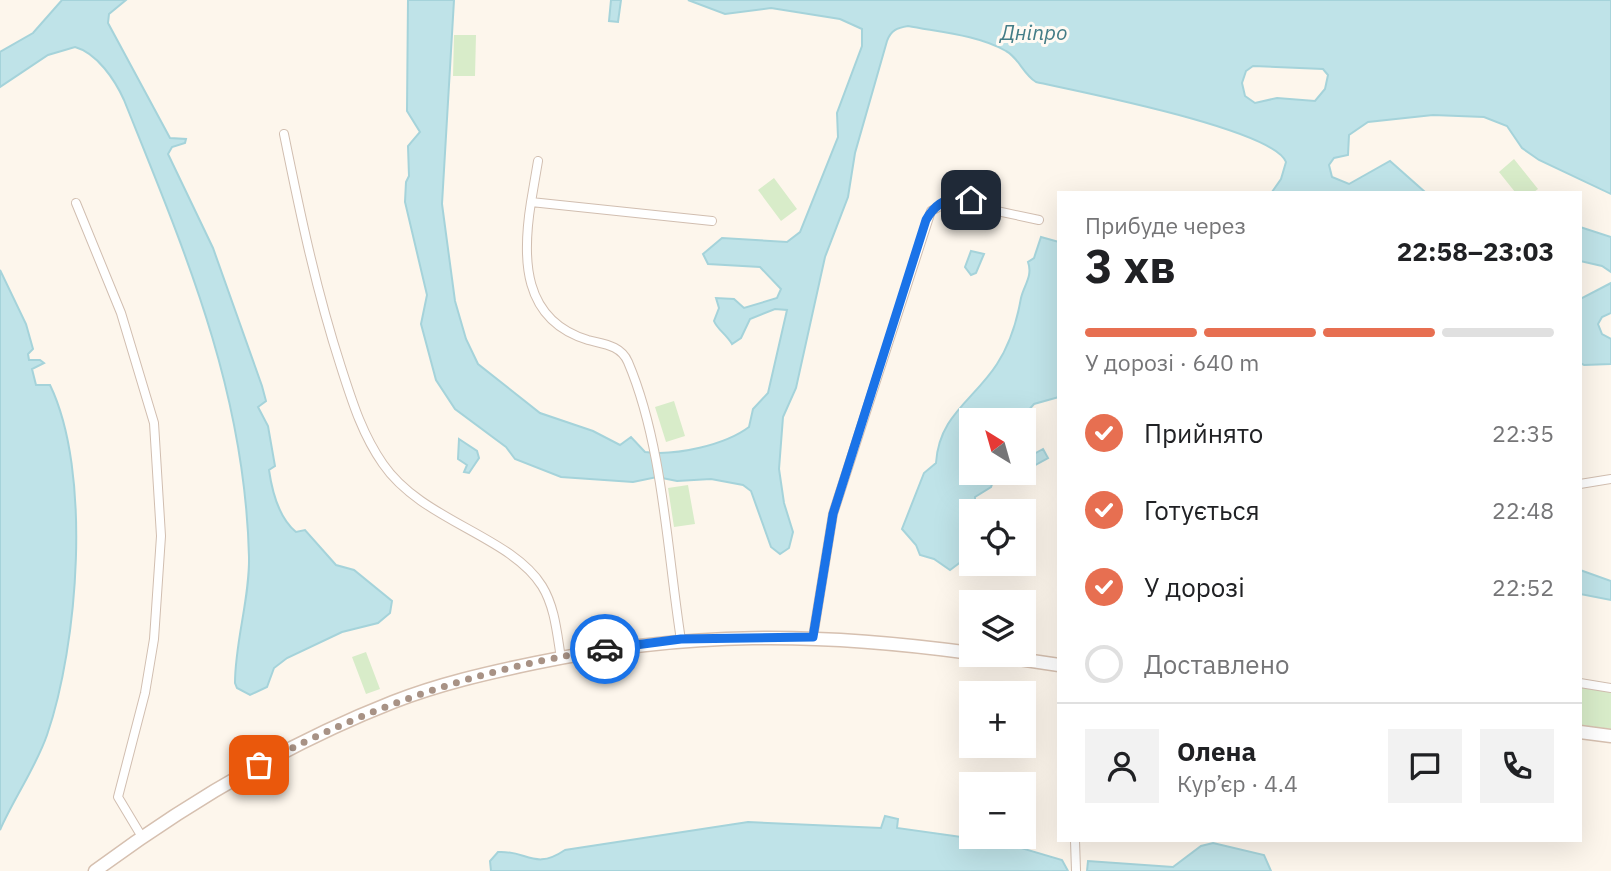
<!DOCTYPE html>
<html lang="uk">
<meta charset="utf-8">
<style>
:root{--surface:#fff;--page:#f2f2f2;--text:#202124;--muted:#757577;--line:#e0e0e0;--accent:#e76f51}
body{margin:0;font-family:"IBM Plex Sans",sans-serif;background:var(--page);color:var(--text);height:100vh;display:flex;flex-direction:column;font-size:26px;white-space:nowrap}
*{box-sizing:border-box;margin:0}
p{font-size:23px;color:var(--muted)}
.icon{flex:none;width:38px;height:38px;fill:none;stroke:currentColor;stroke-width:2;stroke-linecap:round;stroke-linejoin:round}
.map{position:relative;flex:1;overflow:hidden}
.details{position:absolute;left:1057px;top:191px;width:525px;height:651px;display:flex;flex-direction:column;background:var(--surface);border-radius:0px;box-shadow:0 7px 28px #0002}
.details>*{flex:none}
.needle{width:46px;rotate:323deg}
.controls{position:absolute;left:959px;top:408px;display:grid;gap:14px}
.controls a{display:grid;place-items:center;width:77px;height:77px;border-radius:0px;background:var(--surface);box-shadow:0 7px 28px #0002;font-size:35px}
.pin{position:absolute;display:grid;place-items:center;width:60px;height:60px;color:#fff;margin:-30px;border-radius:14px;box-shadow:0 4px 10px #0006}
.courier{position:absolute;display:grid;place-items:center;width:70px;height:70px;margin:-35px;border:5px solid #1a73e8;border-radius:50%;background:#fff;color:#222;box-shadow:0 2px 9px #0007}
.headline em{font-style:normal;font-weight:800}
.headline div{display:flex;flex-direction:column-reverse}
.headline{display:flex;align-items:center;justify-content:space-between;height:119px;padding:0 28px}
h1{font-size:46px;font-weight:800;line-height:52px}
.bar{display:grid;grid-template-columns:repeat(4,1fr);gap:10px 7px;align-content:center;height:84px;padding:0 28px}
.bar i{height:9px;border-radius:5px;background:var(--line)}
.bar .selected{background:var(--accent)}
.bar p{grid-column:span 4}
.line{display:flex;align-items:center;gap:18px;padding:0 28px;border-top:2px solid var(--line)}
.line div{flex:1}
.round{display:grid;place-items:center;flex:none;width:74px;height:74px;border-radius:0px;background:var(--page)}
ol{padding:0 28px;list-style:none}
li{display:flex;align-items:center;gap:21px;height:77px}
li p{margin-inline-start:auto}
li .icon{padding:7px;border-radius:50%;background:var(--accent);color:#fff;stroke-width:4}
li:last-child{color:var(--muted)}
li i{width:38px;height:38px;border:4px solid var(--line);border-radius:50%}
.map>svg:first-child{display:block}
</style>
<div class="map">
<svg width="1611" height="871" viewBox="0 0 1611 871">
<rect width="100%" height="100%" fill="#fdf6ec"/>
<path fill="#d8ecc9" d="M454 35H476L475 76H453Z
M1514 159 1538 189 1534 192H1515L1499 172Z
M774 178 797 209 781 221 758 190Z
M674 401 685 436 666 442 655 407Z
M688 485 695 524 674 527 668 488Z
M366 652 380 689 366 694 352 657Z
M1580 686 1611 691V729L1580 725Z"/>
<path fill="#bfe3e8" stroke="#a5d3da" stroke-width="2" fill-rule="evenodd" d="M62 0H126L109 14 108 23 170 138 186 139 185 143 172 147 168 154 213 248 262 386 266 401 258 407 268 426 275 466 269 470C272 491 279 518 296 532L305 530 336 565 354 570 392 601 390 613 378 623 342 632 287 658 274 668 267 687 250 695 237 688 235 683C235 641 250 598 249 557 245 390 185 252 124 100 115 80 97 53 75 47L48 55 0 87V52L33 33Z
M408 0H454L442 204 455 301 466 339 478 364 540 413 593 431 620 445 631 437 645 452C676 456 725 445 749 427L753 409 768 393 787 310 775 309 750 319 741 338 732 344C726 334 717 329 714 321L719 308 716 298 734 299 744 308 777 298 781 289 760 267 708 264 703 254 722 238 787 242 800 232 838 137 837 113 862 46V29L840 19 771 8 725 14 688 0H1611V194L1539 160 1522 148 1507 126 1484 117 1433 115 1368 122 1349 135 1348 155 1334 158 1329 165 1332 177 1349 184 1390 161 1425 192H1272L1281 179 1286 162C1274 129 1076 91 1036 82 1023 74 1019 58 1006 51 978 35 939 32 908 26 897 28 891 30 887 41L855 153 848 197 825 257 796 388 783 417 779 469 784 503 793 532 789 548 780 554 771 547 751 491 743 485 711 479 677 481 657 477 633 482 561 477 515 459 506 447 455 409 436 380 421 324 427 295 405 202 406 182 409 176 408 146 420 132 407 111ZM1253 66 1323 69 1328 75 1325 89 1315 101 1277 98 1255 103 1245 96 1242 83 1246 71Z
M611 0H621L618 22 609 21Z
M1580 227 1611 237V272L1602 266 1580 261Z
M1041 237 1059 242V397L1034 404 1020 420H971V472L996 473 991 487 975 497V511H971V521L966 530V558L950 570 934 559 920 555 916 545 902 529 924 473 936 463C939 415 974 400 997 364 1010 344 1017 321 1021 298 1024 285 1033 276 1028 262L1034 258Z
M971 251 984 254 976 273 971 275 965 267Z
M0 270 26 324 33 349 28 354 29 360H40L44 363 32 369 36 385H50C92 472 78 645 47 735 36 767 14 798 0 830Z
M1611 283V313L1602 317 1598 324 1602 334 1611 339V364L1584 365 1580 363V299Z
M459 439 477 451 479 458 469 473 464 472 467 465 458 459Z
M1043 449 1048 458 1030 468 1025 459Z
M1580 570 1611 581V600L1580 594Z
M885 816 898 819 897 828 1004 843 1062 860 1068 871H491L490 861 498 852C527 850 534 871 565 850L748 822 881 828Z
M1213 843 1264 855 1271 871H1087L1088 861 1173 867 1201 846Z"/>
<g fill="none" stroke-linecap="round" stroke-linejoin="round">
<g stroke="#d1beb0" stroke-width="10">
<path id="street" d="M284 134C300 213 316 290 341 367 352 401 362 434 383 464 422 521 511 536 542 586 555 607 557 634 561 658
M531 202 538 161
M76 203 121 313 154 423 161 536 154 639 145 693 118 797 142 837
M1580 484 1611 479
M813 637 833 514 931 211 957 197 983 208 1039 220
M681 640C667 551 663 444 628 362 621 345 603 344 588 340 522 320 522 258 531 202L712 221
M1580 683 1611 688
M1075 840 1076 871"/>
</g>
<g stroke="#d6c0b0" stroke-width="15">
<path id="secondary" d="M985 654 1059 665
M1580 732 1611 736
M95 871C187 803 286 744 393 702 439 684 487 673 535 663 689 631 816 632 971 653"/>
</g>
<use href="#street" stroke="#fff" stroke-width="8"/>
<use href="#secondary" stroke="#fff" stroke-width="12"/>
</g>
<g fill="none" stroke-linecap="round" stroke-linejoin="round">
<path stroke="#a89285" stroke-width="7" stroke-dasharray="0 12.6" d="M259 765C375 704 476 670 605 649"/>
<path stroke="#1a73e8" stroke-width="9" d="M605 649 681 639 813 637 833 514 926 220C936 202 951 195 971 200"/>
</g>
<g text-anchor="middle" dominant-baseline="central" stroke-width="6" stroke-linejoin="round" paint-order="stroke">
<g font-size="21" font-style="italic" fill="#437c86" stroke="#fffaf3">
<text x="1034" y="32">Дніпро</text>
</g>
</g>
</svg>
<div class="controls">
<a><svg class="needle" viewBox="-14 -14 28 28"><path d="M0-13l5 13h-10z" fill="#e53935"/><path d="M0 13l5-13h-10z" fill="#757577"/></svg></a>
<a><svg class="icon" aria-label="locate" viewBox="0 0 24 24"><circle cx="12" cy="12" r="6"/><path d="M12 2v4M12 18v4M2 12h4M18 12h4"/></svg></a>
<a><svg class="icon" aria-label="layers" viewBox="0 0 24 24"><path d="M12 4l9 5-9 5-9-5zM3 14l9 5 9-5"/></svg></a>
<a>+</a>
<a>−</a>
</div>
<div class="pin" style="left:259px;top:765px;background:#ea580c"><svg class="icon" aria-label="bag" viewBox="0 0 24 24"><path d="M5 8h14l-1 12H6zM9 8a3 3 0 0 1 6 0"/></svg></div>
<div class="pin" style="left:971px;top:200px;background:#1f2937"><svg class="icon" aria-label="home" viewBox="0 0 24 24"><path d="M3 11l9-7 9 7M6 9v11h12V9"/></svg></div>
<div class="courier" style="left:605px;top:649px"><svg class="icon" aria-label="car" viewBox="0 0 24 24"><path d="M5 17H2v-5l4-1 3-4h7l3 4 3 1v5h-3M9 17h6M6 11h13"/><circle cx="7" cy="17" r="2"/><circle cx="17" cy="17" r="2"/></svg></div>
<section class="details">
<div class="headline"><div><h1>3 хв</h1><p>Прибуде через</p></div><em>22:58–23:03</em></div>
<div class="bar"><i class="selected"></i><i class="selected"></i><i class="selected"></i><i></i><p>У дорозі · 640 m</p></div>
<ol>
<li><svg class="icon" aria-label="check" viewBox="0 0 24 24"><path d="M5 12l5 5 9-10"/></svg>Прийнято<p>22:35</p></li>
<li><svg class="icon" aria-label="check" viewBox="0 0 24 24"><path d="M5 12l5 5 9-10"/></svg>Готується<p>22:48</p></li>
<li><svg class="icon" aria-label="check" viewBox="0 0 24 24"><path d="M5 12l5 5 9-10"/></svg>У дорозі<p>22:52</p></li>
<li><i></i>Доставлено</li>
</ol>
<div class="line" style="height:126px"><a class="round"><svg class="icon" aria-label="person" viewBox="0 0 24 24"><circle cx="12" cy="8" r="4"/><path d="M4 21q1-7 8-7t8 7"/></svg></a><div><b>Олена</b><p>Кур’єр · 4.4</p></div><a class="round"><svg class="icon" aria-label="chat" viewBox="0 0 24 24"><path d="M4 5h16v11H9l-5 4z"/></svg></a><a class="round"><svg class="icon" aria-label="phone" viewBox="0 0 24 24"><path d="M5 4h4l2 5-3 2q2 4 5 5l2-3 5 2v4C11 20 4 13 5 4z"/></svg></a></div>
</section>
</div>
